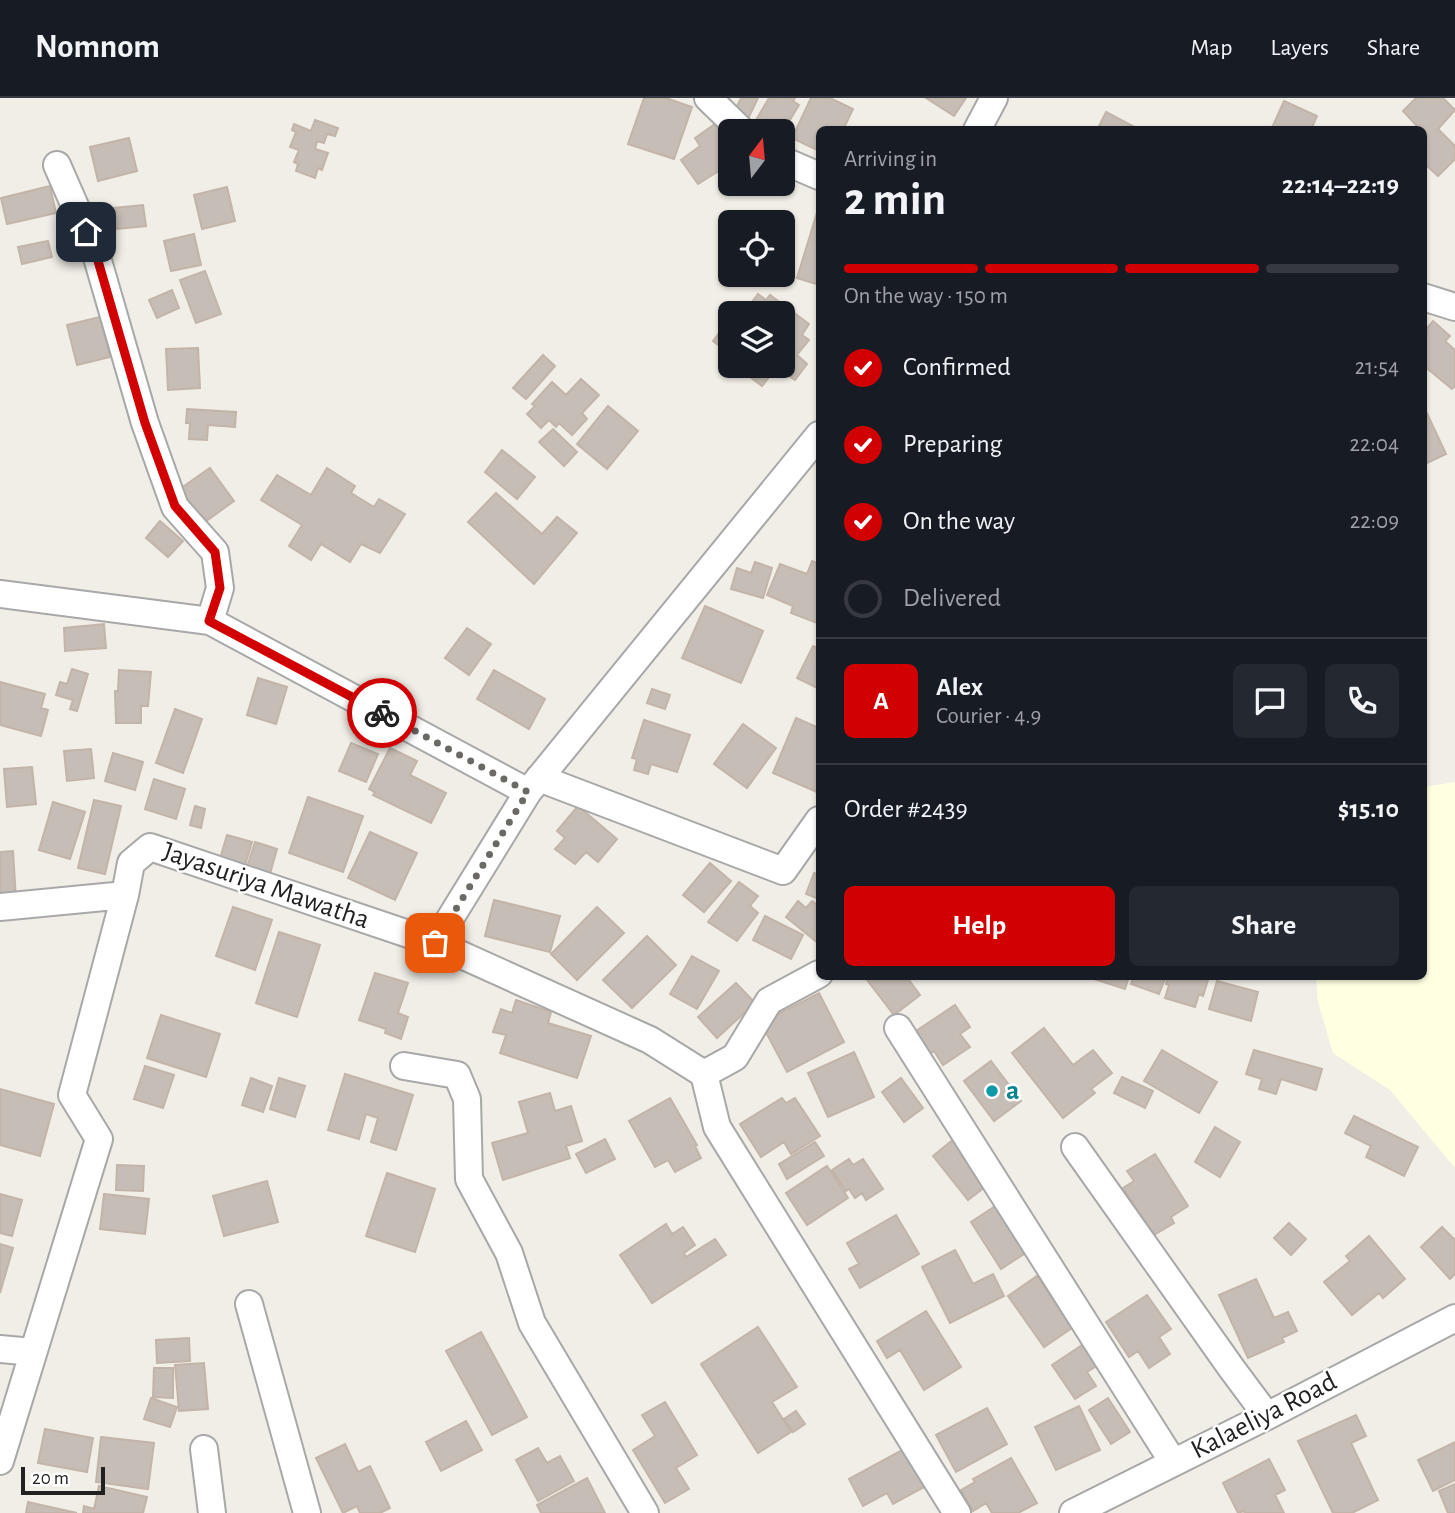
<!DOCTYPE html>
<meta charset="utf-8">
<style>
:root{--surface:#171b24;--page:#242831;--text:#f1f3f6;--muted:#9ea1a6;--line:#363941;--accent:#d10002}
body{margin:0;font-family:"Alegreya Sans",sans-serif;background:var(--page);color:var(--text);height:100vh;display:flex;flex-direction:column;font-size:26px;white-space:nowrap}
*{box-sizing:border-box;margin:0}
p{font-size:23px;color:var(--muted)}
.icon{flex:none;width:38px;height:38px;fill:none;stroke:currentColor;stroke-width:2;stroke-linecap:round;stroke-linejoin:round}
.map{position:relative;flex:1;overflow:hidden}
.panel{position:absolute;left:816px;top:28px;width:611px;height:854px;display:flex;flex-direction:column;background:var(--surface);border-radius:10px;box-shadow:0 2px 5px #0004}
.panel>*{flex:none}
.needle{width:46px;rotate:16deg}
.controls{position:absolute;left:718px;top:21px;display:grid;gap:14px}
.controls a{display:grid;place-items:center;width:77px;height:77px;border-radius:10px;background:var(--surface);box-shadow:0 2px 5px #0004;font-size:35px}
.scale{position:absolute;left:21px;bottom:18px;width:84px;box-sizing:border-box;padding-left:7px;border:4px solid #212121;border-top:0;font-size:19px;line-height:24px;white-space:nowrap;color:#212121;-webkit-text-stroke:5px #fff;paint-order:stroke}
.pin{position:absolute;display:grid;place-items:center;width:60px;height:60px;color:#fff;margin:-30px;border-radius:14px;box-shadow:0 4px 10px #0006}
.courier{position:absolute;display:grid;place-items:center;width:70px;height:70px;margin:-35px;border:5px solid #d10002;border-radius:50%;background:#fff;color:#222;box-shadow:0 2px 9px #0007}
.summary em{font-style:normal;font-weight:700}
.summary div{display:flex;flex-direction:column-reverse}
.summary{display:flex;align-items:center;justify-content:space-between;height:119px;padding:0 28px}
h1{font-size:46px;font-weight:700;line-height:52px}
.bar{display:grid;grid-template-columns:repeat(4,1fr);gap:10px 7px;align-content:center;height:84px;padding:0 28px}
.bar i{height:9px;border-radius:5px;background:var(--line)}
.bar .current{background:var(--accent)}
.bar p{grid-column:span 4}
.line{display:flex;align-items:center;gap:18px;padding:0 28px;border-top:2px solid var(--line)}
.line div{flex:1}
.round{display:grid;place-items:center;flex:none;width:74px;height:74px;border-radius:10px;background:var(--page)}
ol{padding:0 28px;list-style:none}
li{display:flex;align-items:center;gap:21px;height:77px}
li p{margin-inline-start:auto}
li .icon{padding:7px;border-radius:50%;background:var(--accent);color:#fff;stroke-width:4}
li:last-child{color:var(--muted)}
li i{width:38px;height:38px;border:4px solid var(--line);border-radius:50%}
.cta{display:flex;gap:14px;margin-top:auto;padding:14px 28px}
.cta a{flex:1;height:80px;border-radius:10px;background:var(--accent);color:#fff;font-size:28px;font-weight:700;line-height:80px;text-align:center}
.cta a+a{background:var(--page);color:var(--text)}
header{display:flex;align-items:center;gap:42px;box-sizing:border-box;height:98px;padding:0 35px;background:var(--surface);border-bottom:2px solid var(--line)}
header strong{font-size:33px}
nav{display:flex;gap:38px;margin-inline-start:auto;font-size:24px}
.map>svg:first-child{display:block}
</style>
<header>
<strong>Nomnom</strong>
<nav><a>Map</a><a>Layers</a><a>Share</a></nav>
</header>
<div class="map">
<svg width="1455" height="1415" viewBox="0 0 1455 1415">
<rect width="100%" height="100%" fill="#f1eee7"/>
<path fill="#ffffe2" d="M1455 684V1070L1390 992 1333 955 1318 904 1316 879 1423 878V689Z"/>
<path fill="#c6beb6" stroke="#c3b4a9" stroke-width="2" d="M644 0H666L692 9 674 61 628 46Z
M741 0H758L748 21 734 14Z
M769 0H795L793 3 799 7 782 35 756 22Z
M811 0H830L853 11 843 32H819V53L792 40Z
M926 0H966L954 18Z
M1416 0H1443L1455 12 1438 31 1455 48V61L1438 78 1423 64V32H1414L1417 28 1403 13Z
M1284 3 1317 18 1311 32H1271Z
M1106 14 1140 32H1097Z
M315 22 338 30 335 38 327 36 324 45 317 43 315 51 328 55 322 72 318 70 315 80 296 73 298 66 294 64 299 52 290 49 296 34 292 32 294 26 311 33Z
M715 26 730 48V66L698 86 681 62 700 48 695 40Z
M129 40 137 73 98 83 90 49Z
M50 88 56 115 7 126 1 100Z
M227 89 235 123 202 131 194 97Z
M143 107 146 128 117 131 114 110Z
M819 108V187L797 180Z
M194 136 201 167 171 173 164 143Z
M48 143 52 159 22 166 18 149Z
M205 173 221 216 196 225 180 182Z
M172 192 179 210 157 220 149 202Z
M758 196 766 202 770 197 809 226 802 237 809 242 797 257 807 266 795 282 777 269 762 288 736 268H782V215H734L743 204 749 208Z
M100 219 110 259 77 267 67 227Z
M730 221V256L713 243Z
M1433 223 1450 238 1445 243 1455 252V288L1452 291 1423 267V235Z
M198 250 200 290 168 292 166 251Z
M543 257 555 268 526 301 513 290Z
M581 281 599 297 582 315 587 321 572 337 559 325 556 329 549 322 541 330 527 316 535 308 532 306 552 284 566 297Z
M608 308 638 333 607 371 577 346Z
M1424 309 1446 356 1423 367V310Z
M187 311 236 314 235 329 208 327 207 342 189 341 190 325H186Z
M553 331 577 354 564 368 539 344Z
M502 352 535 379 517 401 485 374Z
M210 370 234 403 202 426 177 393Z
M327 370 355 388 351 395 374 409 379 401 405 416 380 455 361 446 350 464 321 446 311 462 289 448 302 427 261 402 277 377 311 397Z
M496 395 542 436 557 419 577 435 534 486 468 424Z
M160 423 183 443 168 459 146 440Z
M812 463 819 466V519L817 525 791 515 793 508 767 497 780 466 807 476Z
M755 464 772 470 763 500 731 491 737 470 751 475Z
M705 508 763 533 741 585 682 560Z
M104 526 106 550 65 553 64 530Z
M467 530 491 546 469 577 445 560Z
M813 548 819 551V591L797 580Z
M72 571 88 576 77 613 70 611 73 602 56 597 60 584 67 586Z
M119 572 151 574 148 608H141V625H116L115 593H118Z
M494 572 545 601 529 631 477 601Z
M258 580 287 589 276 626 247 617Z
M0 584 45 596 41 610 48 612 41 638 0 627Z
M652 591 670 597 665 611 647 605Z
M175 611 202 621 183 675 156 665Z
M796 620 819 630V695L773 675Z
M644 622 690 637 677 674 651 666 648 676 634 672 637 661 632 660Z
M743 626 776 650 747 690 714 666Z
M351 645 378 656 366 684 339 673Z
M390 650 417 663 410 677 446 695 431 725 373 697 375 694 369 691Z
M91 651 94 680 67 683 64 653Z
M113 655 143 664 135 692 105 683Z
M32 669 36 706 7 709 4 671Z
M154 681 185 691 176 721 145 711Z
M308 699 363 718 343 774 289 755Z
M94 702 121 708 105 776 78 770Z
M53 704 85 714 70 761 39 752Z
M195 708 205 711 201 730 190 727Z
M578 708 617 741 598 764 586 754 575 766 555 751 565 740 557 733Z
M370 734 417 755 395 802 348 780Z
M227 737 252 744 244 771 219 764Z
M255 744 277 751 270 776 247 769Z
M13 753 16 802 0 803V754Z
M710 765 731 783 704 814 683 797Z
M814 775 819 777V801L806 796Z
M739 784 758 798 750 808 758 815 737 843 708 824Z
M494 802 560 818 550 854 485 838Z
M798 803 806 810 812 803 819 808V846L786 819Z
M233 809 272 822 255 872 216 858Z
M597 809 624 835 577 882 551 856Z
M765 818 803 837 791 861 753 842Z
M279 834 320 847 297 919 256 905Z
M647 838 676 867 632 910 603 882Z
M692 858 719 873 697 911 670 896Z
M375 875 408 885 398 915 408 919 401 941 385 935 386 931 359 922Z
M864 878H906L920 897 894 917Z
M1085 878H1129L1125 891Z
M1134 878H1166L1159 896 1131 886Z
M1168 878 1209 879 1203 898 1199 896 1195 909 1165 900 1169 887 1166 886Z
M1217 883 1258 894 1251 923 1209 911Z
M736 885 755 905 717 940 698 919Z
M819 895 844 944 787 974 761 925Z
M516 902 551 914 548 925 591 938 577 980 500 955 506 937 493 934 501 911 512 915Z
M955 907 970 929 960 936 970 949 943 967 934 953 928 957 913 935Z
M161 917 220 936 206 979 147 960Z
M1044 930 1073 967 1093 952 1112 975 1091 991 1095 995 1063 1020 1012 955Z
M1162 952 1217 984 1199 1015 1144 983Z
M1254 952 1322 971 1316 992 1281 981 1276 996 1259 991 1262 981 1246 976Z
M854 954 874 999 828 1019 808 975Z
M991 963 1021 1003 994 1023 964 983Z
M145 968 174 977 163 1010 134 1001Z
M345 976 413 997 396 1052 371 1044 378 1020 366 1016 359 1041 328 1032Z
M1122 979 1153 993 1145 1010 1114 995Z
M251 980 272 988 263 1014 242 1007Z
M279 980 305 988 295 1019 270 1011Z
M901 980 923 1010 904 1024 882 994Z
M0 991 54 1006 40 1058 0 1047Z
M550 995 555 1013 571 1008 582 1043 566 1048 570 1060 503 1082 492 1045 528 1035 519 1004Z
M670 1000 697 1047 695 1048 701 1060 675 1074 668 1062 655 1069 629 1023Z
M782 1000 786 1005 795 1000 820 1038 791 1056 784 1044 761 1059 740 1026Z
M1354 1018 1418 1049 1404 1078 1366 1059 1371 1048 1345 1035Z
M1215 1029 1240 1044 1220 1079 1195 1064Z
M605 1041 615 1061 586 1075 576 1056Z
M954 1041 990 1085 968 1102 933 1058Z
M815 1044 824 1058 787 1081 779 1066Z
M1155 1056 1188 1108 1171 1119 1174 1125 1154 1137 1123 1090 1134 1083 1127 1073Z
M849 1061 853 1067 863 1061 883 1091 866 1102 862 1095 855 1100 849 1091 846 1093 832 1072Z
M117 1067 144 1068 143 1093 116 1092Z
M827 1068 848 1100 807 1127 786 1095Z
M387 1075 435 1091 415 1154 366 1138Z
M267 1083 278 1124 224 1138 213 1098Z
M0 1096 22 1102 12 1138 0 1135Z
M104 1096 149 1101 145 1136 100 1131Z
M997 1107 1027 1154 1001 1171 971 1124Z
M896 1117 919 1156 860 1190 849 1171 859 1166 847 1145Z
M1289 1125 1306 1141 1291 1157 1274 1140Z
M666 1126 672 1136 683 1129 695 1147 684 1155 686 1159 715 1141 726 1157 652 1205 620 1157Z
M1442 1129 1455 1142V1176L1450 1181 1421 1149Z
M1369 1138 1405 1181 1383 1200 1379 1195 1352 1217 1324 1184 1350 1163 1346 1158Z
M0 1146 13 1150 0 1195Z
M955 1152 973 1186 993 1176 1004 1198 950 1225 922 1169Z
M1037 1178 1072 1230 1044 1249 1008 1198Z
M1256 1181 1274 1220 1288 1214 1297 1233 1282 1240 1284 1244 1248 1260 1219 1197Z
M1147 1197 1171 1231 1159 1239 1170 1256 1149 1270 1138 1253 1129 1259 1106 1224Z
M926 1213 961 1269 924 1292 900 1252 887 1260 877 1243Z
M758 1229 797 1289 772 1304 791 1334 758 1355 701 1266Z
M481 1234 527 1319 492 1337 446 1253Z
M189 1240 190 1263 157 1265 156 1242Z
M1085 1245 1100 1266 1087 1274 1096 1288 1075 1301 1052 1267Z
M204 1265 208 1311 179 1313 175 1267Z
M154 1270H173V1300L153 1299Z
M151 1300 177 1309 170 1329 144 1321Z
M1108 1300 1130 1334 1111 1346 1089 1312Z
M665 1304 697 1357 676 1370 689 1391 665 1405 633 1352 655 1338 642 1317Z
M1079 1308 1100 1352 1056 1372 1035 1329Z
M987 1310 1007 1346 956 1374 936 1337Z
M796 1313 805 1326 793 1334 784 1321Z
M1356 1317 1366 1338 1351 1345 1378 1402 1352 1415H1333L1298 1343Z
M466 1323 482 1352 441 1373 426 1344Z
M45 1331 93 1340 87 1374 38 1365Z
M101 1339 154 1345 148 1391 96 1384Z
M1455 1344V1382L1433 1393 1418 1362Z
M345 1346 358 1374 370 1368 390 1410 380 1415H360L357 1408 343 1415 316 1360Z
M908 1349 926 1388 893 1406 887 1395 863 1408 849 1381Z
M538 1350 547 1365 560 1358 574 1383 538 1403 516 1362Z
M1011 1360 1037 1405 1018 1415H992L986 1405 973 1413 961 1392 975 1384 973 1381Z
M1269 1361 1285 1392 1275 1397 1284 1415H1245L1244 1413 1238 1415 1223 1385Z
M587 1380 605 1415H541L537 1407Z
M1455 1386V1415H1448L1439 1393Z
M99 1388 147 1399 143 1415H83L84 1408 94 1411Z
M28 1404 32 1405 77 1415H26Z"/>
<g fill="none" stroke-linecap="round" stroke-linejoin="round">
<g stroke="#a8a8a8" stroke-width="30">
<path id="minor" d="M708 0 742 33
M977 32 994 0
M782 62 819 78
M57 67 96 156 145 325 175 409 215 454 220 490 210 523
M1423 199 1455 209
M0 496 210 523 528 694
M539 680 783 773 819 722
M0 809 125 797
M435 845 650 942 704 976 717 1029 957 1415
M898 930 1173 1364
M404 968 457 977 467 1001 469 1081 509 1155 532 1225 645 1415
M704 976 735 959 769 903 819 876
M1075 1049 1232 1271 1267 1318
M249 1206 307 1415
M0 1251 33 1254
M204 1351 212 1415
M0 1363 99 1041 72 997 125 797 131 765 150 749 435 845 528 694 819 337
M1073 1415 1267 1318 1455 1220"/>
</g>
<use href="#minor" stroke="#fff" stroke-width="26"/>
</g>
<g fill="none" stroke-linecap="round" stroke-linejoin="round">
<path stroke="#6a6966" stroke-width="7" stroke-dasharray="0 12.6" d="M382 615 528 694 435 845"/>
<path stroke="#d10002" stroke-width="9" d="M86 134 96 156 145 325 175 408 215 454 220 490 209 523 382 615"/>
</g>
<circle fill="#0f9aa8" stroke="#fff" stroke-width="2.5" cx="992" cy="993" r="7"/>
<g text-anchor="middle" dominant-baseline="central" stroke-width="5" stroke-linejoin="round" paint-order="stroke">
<g font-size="28" fill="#212121" stroke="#fff">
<text transform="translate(266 788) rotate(19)">Jayasuriya Mawatha</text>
<text transform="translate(1264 1318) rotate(-27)">Kalaeliya Road</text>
</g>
<g font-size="28" font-weight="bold" fill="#0d838f" stroke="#fff" text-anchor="start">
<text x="1006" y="993">a</text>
</g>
</g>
</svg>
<div class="controls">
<a><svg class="needle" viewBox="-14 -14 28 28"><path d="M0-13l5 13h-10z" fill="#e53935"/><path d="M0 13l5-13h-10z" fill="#9ea1a6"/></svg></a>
<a><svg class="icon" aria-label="locate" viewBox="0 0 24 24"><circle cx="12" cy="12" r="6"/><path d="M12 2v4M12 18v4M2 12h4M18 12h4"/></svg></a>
<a><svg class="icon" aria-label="layers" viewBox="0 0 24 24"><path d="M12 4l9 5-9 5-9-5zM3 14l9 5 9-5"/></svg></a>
</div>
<div class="scale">20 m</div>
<div class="pin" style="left:435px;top:845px;background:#ea580c"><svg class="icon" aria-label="bag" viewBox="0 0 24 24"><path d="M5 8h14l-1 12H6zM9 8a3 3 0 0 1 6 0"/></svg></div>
<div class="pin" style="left:86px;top:134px;background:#1f2937"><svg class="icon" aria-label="home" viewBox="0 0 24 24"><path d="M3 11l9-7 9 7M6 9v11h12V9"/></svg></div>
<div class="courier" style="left:382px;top:615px"><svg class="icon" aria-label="bike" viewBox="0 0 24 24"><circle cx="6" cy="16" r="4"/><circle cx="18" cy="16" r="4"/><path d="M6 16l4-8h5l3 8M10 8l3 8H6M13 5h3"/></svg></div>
<section class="panel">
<div class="summary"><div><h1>2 min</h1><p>Arriving in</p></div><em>22:14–22:19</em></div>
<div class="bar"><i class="current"></i><i class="current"></i><i class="current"></i><i></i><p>On the way · 150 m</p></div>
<ol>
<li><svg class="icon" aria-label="check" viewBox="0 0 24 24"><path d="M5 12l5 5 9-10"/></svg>Confirmed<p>21:54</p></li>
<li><svg class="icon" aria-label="check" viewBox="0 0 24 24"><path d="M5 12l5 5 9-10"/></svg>Preparing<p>22:04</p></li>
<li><svg class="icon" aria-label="check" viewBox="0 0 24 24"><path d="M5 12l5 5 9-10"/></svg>On the way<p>22:09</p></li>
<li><i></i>Delivered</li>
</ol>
<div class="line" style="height:126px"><b class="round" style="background:var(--accent);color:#fff">A</b><div><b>Alex</b><p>Courier · 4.9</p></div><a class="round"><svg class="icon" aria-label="chat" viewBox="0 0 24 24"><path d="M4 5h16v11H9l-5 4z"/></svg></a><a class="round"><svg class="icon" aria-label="phone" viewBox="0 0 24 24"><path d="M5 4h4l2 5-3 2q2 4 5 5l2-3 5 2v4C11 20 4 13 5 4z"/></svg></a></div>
<div class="line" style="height:91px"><div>Order #2439</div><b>$15.10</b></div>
<div class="cta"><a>Help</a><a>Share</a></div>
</section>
</div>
